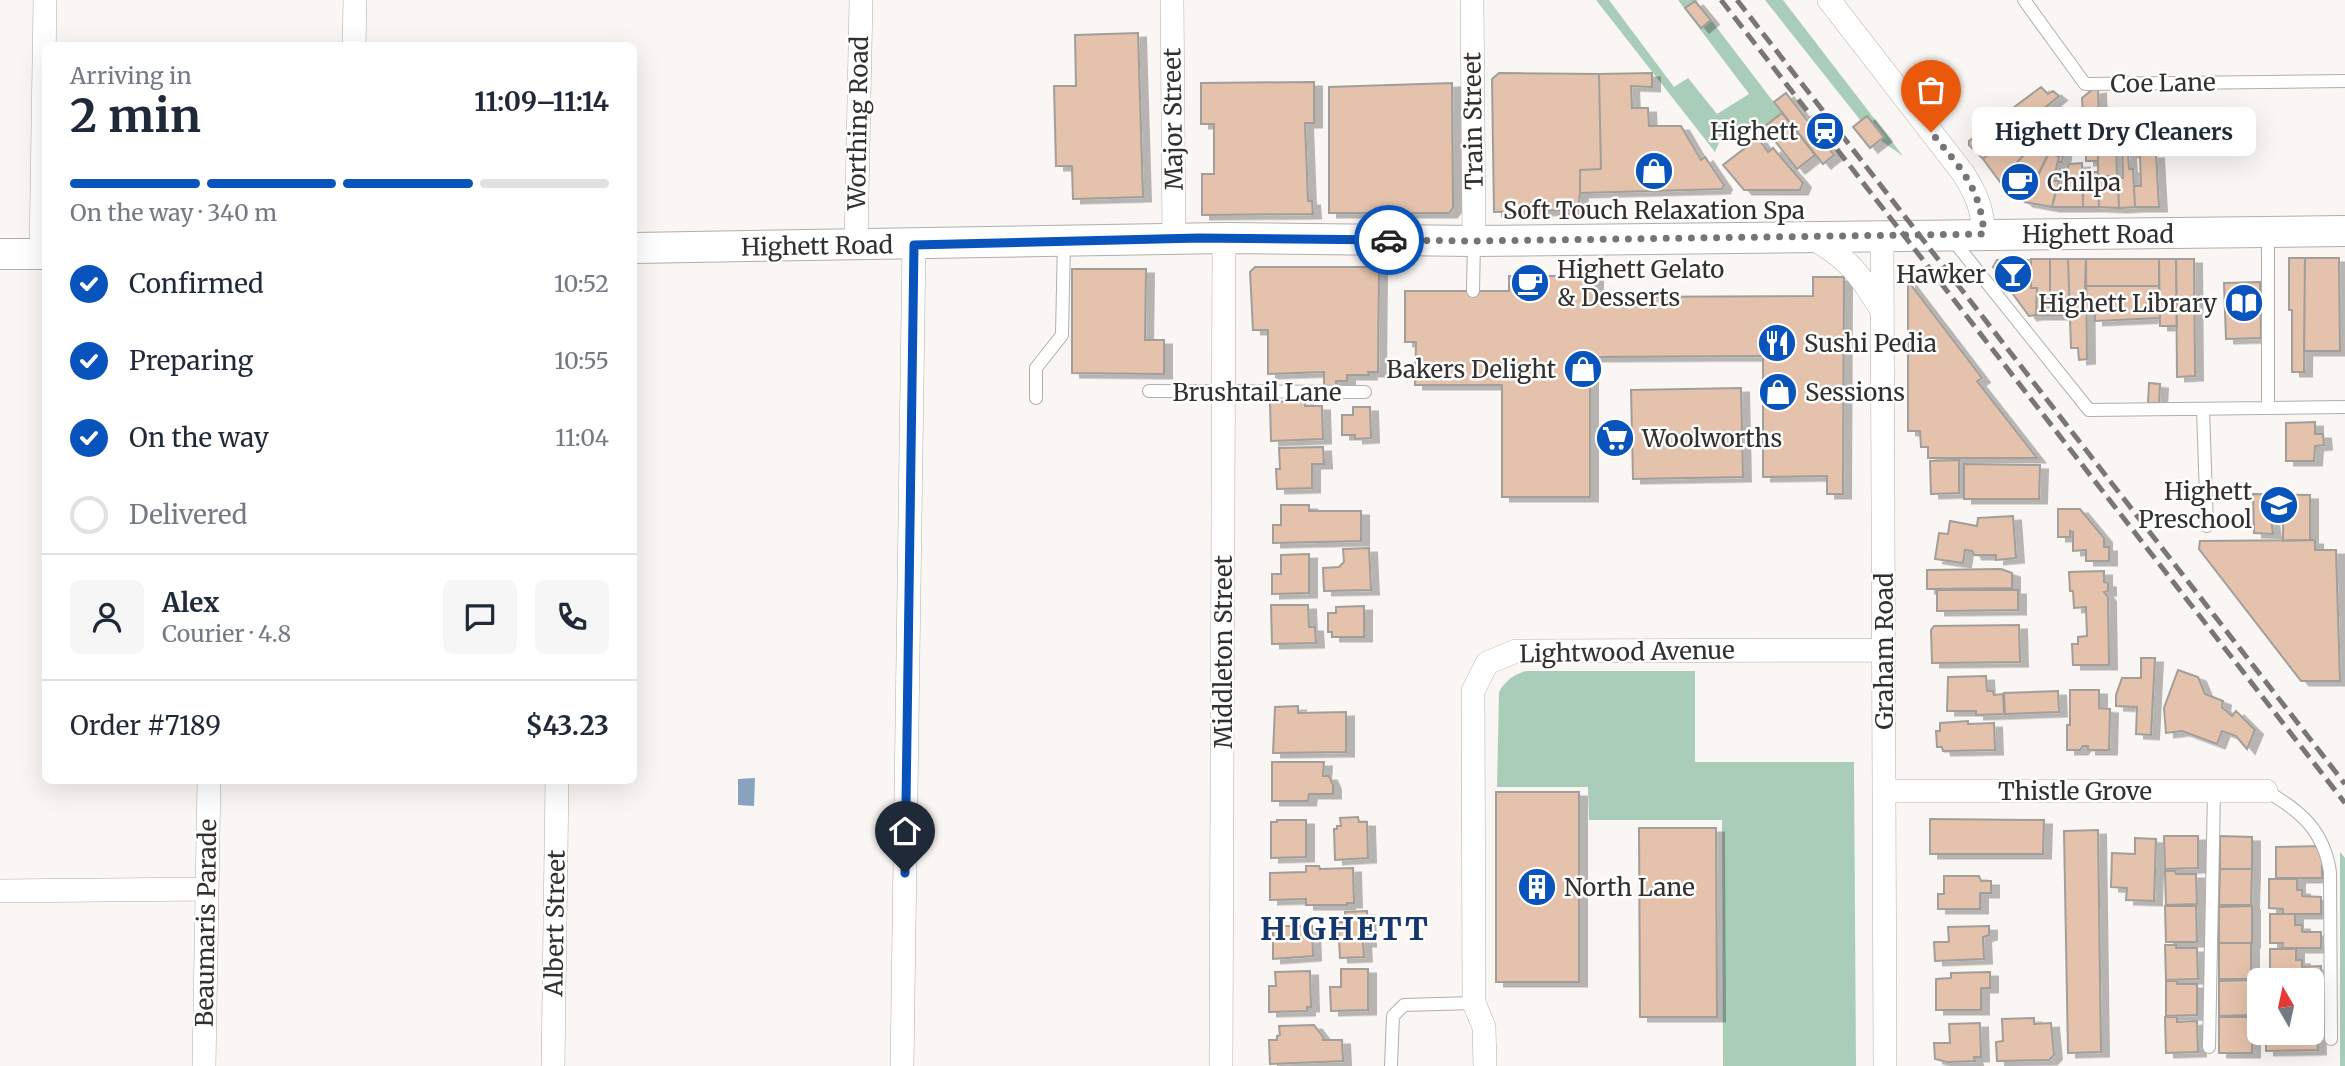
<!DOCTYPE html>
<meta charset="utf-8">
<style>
:root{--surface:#fff;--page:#f6f6f7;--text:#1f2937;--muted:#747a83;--line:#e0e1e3;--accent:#0953bd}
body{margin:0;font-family:Merriweather,serif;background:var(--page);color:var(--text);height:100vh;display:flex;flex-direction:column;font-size:26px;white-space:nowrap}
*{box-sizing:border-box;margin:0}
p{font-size:23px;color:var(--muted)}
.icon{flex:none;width:38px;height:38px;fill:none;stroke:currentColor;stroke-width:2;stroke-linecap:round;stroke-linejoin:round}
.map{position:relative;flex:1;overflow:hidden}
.sheet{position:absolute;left:42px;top:42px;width:595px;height:742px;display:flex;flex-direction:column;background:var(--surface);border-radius:10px;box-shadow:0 7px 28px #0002}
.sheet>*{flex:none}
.needle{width:46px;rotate:351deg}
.fabs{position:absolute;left:2247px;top:968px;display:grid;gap:14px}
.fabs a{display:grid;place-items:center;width:77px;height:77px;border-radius:10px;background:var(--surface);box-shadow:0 7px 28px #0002;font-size:35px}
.pin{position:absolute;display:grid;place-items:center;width:60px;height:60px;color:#fff;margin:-72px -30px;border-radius:50% 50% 50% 0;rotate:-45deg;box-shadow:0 0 7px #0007}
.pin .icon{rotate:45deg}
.courier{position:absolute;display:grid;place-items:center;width:70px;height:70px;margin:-35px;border:5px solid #0953bd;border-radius:50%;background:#fff;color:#222;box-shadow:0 2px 9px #0007}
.bubble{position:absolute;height:49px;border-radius:10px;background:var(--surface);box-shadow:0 7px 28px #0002;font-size:23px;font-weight:700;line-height:49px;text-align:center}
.head em{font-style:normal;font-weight:700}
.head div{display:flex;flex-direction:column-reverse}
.head{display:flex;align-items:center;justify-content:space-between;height:119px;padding:0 28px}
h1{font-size:46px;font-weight:700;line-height:52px}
.bar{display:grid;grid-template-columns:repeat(4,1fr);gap:10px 7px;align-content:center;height:84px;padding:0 28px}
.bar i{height:9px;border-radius:5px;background:var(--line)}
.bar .selected{background:var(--accent)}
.bar p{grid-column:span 4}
.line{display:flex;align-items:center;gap:18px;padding:0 28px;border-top:2px solid var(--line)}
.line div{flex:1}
.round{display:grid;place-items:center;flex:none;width:74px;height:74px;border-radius:10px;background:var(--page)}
ol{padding:0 28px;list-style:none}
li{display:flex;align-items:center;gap:21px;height:77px}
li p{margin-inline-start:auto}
li .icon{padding:7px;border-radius:50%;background:var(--accent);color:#fff;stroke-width:4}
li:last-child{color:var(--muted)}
li i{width:38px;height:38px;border:4px solid var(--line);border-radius:50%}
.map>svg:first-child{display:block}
</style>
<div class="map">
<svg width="2345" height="1066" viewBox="0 0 2345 1066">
<defs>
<filter id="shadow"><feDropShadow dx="8" dy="4.5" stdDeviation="0" flood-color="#0004"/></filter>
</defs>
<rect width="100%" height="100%" fill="#f9f6f3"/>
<path fill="#a9cdb8" d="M1596 0H1609L1674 87 1688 78 1717 114 1749 94 1678 0H1698L1685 9 1701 28 1711 20 1782 113 1764 127 1725 129 1715 152Z
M1765 0H1783L1903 156 1880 140 1867 116 1861 121Z
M1526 671H1695V762H1854L1856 1066H1723L1722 820H1589L1588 787H1497L1499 692C1506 680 1513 675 1526 671Z
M2340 852 2345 858V1066H2340Z"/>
<path fill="#88a3be" d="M755 778 754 806 738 805V779Z"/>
<path fill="#e5c2ab" stroke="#a19e9b" stroke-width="2" filter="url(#shadow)" d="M1695 1 1711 20 1701 28 1685 8Z
M1138 33 1143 197 1073 199 1072 166H1056L1054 86H1076L1075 35Z
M1499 73 1599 74 1601 169 1580 170V193L1578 210 1494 212 1492 79Z
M1652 73V87L1631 86 1632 108H1648L1649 126H1681L1701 160 1705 157 1724 185 1722 189 1580 193V170L1601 169 1599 74Z
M1314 82V123H1305L1308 201H1312L1313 214 1202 215V174H1214V124H1201V83Z
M1452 83 1453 208 1449 213H1329V87Z
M2041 87 2048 94 2053 91 2059 96 1983 159 1969 145V141Z
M2098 89 2099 115 2083 116 2082 98 2092 90Z
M1786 93 1834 155 1823 164 1774 102Z
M2118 108 2119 127H2110V109Z
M1782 113 1815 155 1797 169 1764 127Z
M1867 116 1884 137 1870 148 1853 127Z
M2126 120H2135L2136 153H2128L2129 169H2133L2135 207 2119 208 2118 178H2123L2122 132 2127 131Z
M2031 121 2044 132 2000 182 1983 159Z
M2071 121 2082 122 2081 144 2070 143Z
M2052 122 2060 124 2057 137 2025 202 2000 182Z
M2086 127H2099L2098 161H2086Z
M2057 137 2065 138 2062 162H2058L2059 157 2049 152Z
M1758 138 1768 152 1773 148 1803 183 1800 190H1744L1723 165Z
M2098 142H2116L2117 176H2098Z
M2049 152 2059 157 2053 181H2059L2052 207 2025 202Z
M2140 154H2156L2159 207H2135L2134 186H2141Z
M2082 163 2083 207H2052L2056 190 2062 189 2069 164Z
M2083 172H2098L2099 207H2083Z
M2098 176H2113L2114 184 2118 185 2119 208 2099 207Z
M2289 258H2305L2304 372H2292V310H2289Z
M2305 258H2339L2340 351H2304Z
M2031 259H2050V315H2036L2037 288H2031Z
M2031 259V288H2037L2036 315 2029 316 1993 267 1997 260Z
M2050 259H2068L2070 315H2050Z
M2068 259H2086L2087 359 2079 360 2078 348H2071Z
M2086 259H2159V286H2085Z
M2159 259H2176L2177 326H2160Z
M2176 259H2194L2195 376 2177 377Z
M1255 267H1379L1378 372H1368L1369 375H1347V381H1336V386H1324V372L1268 374V330H1253L1250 272Z
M1072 269H1146L1145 340H1164V374L1072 373Z
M1509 276H1595V297L1813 296V277H1844L1843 494H1827V476L1763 477V356L1590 357V497H1502V385H1415L1416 342H1405V291H1509Z
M1908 281 1982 378 1977 381 2037 458H1928V447H1921L1920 431H1908Z
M2260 282 2261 338 2226 339 2224 283Z
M2085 286H2159L2160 318 2095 321V303L2086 304Z
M2149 383 2160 384 2159 403H2148Z
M1741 388 1743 477 1633 479 1631 390Z
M1305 401V406H1322L1323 439 1271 441 1270 402Z
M1353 407H1370L1371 438 1355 439V435H1342V415H1353Z
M2315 422V434H2323L2324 445 2315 446 2314 461H2286V423Z
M1323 447 1324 464H1312V488L1277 489 1276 469H1280L1279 448Z
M1959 460V493L1931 494 1930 461Z
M1964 464 2040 465 2039 499H1964Z
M2253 494 2310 495V540L2283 541V518L2271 519 2273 534 2254 533Z
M1281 505H1309V511H1361V541L1273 543V525H1281Z
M2058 509H2080L2104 538V547H2109V561H2086V550L2073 551V532L2070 531V537H2058Z
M2013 516 2016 558 1996 560V555H1974L1972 551 1965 550 1963 563 1935 559 1939 533 1948 534 1950 521 1977 526 1978 518Z
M2315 540V550H2336L2340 681H2301L2199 549 2200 541Z
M1369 548 1371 590 1324 591 1323 568 1339 567 1344 562 1343 549Z
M1309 554V593L1272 594V574H1281V555Z
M2001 569 2012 573V588L1927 589V570Z
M2104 571V582L2108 583V591L2104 592 2108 597 2109 665H2073L2072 644H2078V637L2087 636 2086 607 2074 608 2073 591H2070L2069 572Z
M1937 590H2018V610L1937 611Z
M1271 605H1308L1309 627H1315L1316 643 1272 644Z
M1364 606V637H1332V632H1328V613H1336V607Z
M2019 625 2020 662 1932 663 1931 630 1934 626Z
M2141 658H2155L2151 735 2136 734 2137 707 2116 706V695L2122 678H2141Z
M2178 670 2198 677 2205 694 2223 701 2222 707 2232 716 2236 711 2255 730 2247 749 2236 736 2222 731 2217 744 2182 731 2166 733 2164 708Z
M1986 676 1987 691H1993L1994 695 2003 694 2004 714 1976 715V711H1947L1948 677Z
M2070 690H2099V708L2110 709 2109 750H2088V746H2083L2080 750H2067V725H2070Z
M2058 691 2059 712 2005 714 2004 693Z
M1298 706V713L1346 712V752L1273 753 1275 707Z
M1968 721V724L1994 723 1995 750 1943 751 1942 747H1937L1936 731H1940V723Z
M1272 762H1324L1323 776H1329L1333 785V794H1309L1308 801H1272Z
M1496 792H1579V982H1496Z
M1358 817 1359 822H1367L1368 858 1335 860 1334 829H1337V826H1341L1340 818Z
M1930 819 2044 820 2043 854H1930Z
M1277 820H1306V857L1271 858V822H1277Z
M1639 828H1716L1717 1017H1640Z
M2098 830 2101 1052 2068 1053 2064 831Z
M2164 836H2198V868L2165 869Z
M2220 836 2252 837V869H2220Z
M2135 838 2156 839 2154 901 2126 900 2127 888 2111 887 2112 853 2135 854Z
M2322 846V878H2276V847Z
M1306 866H1319L1320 869 1353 868 1354 903H1347V905H1306V899L1270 900V873L1306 872Z
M2220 869H2252L2251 905H2219Z
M2165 871H2175L2176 874H2196L2197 904 2166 905Z
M1944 876H1979L1981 881H1991V893H1980V909H1938V894H1944Z
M2269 879H2297V890H2302V896L2321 897V914H2283V909L2269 908Z
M2165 906H2196L2197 942H2166Z
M2252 906V943H2219V907Z
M1367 911 1368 942H1363L1364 957 1340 958 1338 922H1345V912Z
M2270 914H2295V925H2302V932H2321V948H2282L2283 943H2270Z
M1273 926H1312L1313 956 1273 959Z
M1989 926V935L1983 937 1984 959 1935 961 1934 942H1949L1948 927Z
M2219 943H2251V979H2219Z
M2165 945H2176V948H2197L2198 979 2166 980Z
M2270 949H2296V960H2302V967L2321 966V983H2312V980L2270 978Z
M1341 969H1368V1010L1331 1011 1330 987H1341Z
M1310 971 1311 1007H1307V1011L1269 1012V986H1276L1275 972Z
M1990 972V988H1981V1010H1936V979L1951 978V973Z
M2252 980V1015L2219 1016V981Z
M2166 981H2177V984H2197V1015L2166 1016Z
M2312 1000 2323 1001 2322 1016H2312Z
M2165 1017H2177V1022L2197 1021 2198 1052 2166 1053Z
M2219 1017H2252V1053H2219Z
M2034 1018V1024L2051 1023 2054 1055 2049 1060 1997 1061 1996 1042 2003 1041 2002 1019Z
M2312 1018H2317L2318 1050 2266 1051V1032H2312Z
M1980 1023 1981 1057H1974L1975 1061 1947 1062 1935 1059 1934 1043H1950L1949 1024Z
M1314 1025 1323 1037V1040H1342L1343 1061 1270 1064 1269 1040H1277V1036L1280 1035 1279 1026Z"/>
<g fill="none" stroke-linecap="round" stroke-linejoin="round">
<g stroke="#b1aeab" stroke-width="14">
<path id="service" d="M2024 0 2085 84 2345 81
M1952 239 2089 410 2345 407
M1473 291 1474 242
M1149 391 1365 392
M1036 398V368L1062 335 1064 242
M2268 408V232
M2203 409 2207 526
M2266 791C2301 811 2324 831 2330 872L2331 1039
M2209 1047 2214 791
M1391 1066 1393 1016 1404 1005 1474 1003"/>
</g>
<g stroke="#b1aeab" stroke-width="24">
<path id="minor" d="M1172 0 1174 238
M1472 0 1474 241
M1829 0 1963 173C1977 195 1982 208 1984 234
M354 46 355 0
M1811 237C1850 260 1859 273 1882 311
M1882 237 1885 1066
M856 246 861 0
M41 254 45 0
M1885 791H2266
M0 891 207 889
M204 1066 209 780
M553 1066 557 780
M902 1066 914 245
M1221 1066 1224 238
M1485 1066 1484 1027 1474 1003 1473 691 1487 663 1516 651 1884 650"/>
</g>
<g stroke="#b1aeab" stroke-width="32">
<path id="tertiary" d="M634 248 1224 238 1474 241 2345 231
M0 254H46"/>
</g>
<use href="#service" stroke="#fff" stroke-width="12"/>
<use href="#minor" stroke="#fff" stroke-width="23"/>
<use href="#tertiary" stroke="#fff" stroke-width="30"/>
<path stroke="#797775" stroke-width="5" stroke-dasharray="14 7" stroke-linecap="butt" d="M1721 0 2345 803
M1737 0 2345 784"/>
</g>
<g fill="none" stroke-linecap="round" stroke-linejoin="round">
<path stroke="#777573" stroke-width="7" stroke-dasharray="0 12.6" d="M1389 240 1475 241 1984 234C1980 186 1961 169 1931 132"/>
<path stroke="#0953bd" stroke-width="9" d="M905 873 914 245 1199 238 1389 240"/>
</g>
<defs>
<g id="station-disc" transform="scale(2.0125)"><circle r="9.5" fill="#0953bd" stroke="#fff"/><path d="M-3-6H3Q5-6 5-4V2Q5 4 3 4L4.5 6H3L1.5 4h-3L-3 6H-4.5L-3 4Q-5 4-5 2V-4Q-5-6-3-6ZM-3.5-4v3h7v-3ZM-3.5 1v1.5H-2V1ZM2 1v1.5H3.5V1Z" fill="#fff"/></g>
<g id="shop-disc" transform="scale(2.0125)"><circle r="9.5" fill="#0953bd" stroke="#fff"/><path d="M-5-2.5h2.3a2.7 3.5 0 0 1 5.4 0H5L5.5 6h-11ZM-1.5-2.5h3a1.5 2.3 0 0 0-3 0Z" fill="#fff"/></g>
<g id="cafe-disc" transform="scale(2.0125)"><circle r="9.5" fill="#0953bd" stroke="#fff"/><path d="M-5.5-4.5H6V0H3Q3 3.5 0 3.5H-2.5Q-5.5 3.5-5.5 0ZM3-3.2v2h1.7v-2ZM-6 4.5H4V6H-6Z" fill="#fff"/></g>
<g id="bar-disc" transform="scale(2.0125)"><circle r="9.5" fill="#0953bd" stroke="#fff"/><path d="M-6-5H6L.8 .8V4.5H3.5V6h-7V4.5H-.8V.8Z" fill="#fff"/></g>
<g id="library-disc" transform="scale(2.0125)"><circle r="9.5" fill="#0953bd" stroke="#fff"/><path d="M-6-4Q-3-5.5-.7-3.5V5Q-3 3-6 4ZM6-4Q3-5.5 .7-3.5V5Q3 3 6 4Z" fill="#fff"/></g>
<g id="restaurant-disc" transform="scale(2.0125)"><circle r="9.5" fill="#0953bd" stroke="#fff"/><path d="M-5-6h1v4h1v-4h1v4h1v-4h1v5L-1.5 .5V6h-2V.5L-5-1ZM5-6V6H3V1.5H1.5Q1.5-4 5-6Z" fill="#fff"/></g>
<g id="supermarket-disc" transform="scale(2.0125)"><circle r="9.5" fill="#0953bd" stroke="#fff"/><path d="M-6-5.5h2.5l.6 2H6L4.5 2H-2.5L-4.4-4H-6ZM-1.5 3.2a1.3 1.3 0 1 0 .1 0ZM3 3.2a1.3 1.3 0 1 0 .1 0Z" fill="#fff"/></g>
<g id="school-disc" transform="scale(2.0125)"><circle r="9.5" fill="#0953bd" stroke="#fff"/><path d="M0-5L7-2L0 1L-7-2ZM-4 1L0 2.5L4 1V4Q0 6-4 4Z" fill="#fff"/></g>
<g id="building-disc" transform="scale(2.0125)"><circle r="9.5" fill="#0953bd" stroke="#fff"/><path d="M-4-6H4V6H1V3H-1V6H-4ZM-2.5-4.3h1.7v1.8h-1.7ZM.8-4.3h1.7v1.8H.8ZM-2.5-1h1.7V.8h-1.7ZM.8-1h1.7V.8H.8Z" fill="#fff"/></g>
</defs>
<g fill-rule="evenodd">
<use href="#station-disc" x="1825" y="131"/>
<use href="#shop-disc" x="1654" y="171"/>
<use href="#cafe-disc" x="2020" y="182"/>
<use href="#bar-disc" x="2013" y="274"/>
<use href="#cafe-disc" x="1530" y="283"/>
<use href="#library-disc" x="2244" y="303"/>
<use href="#restaurant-disc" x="1777" y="343"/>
<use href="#shop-disc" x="1583" y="369"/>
<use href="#shop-disc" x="1778" y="392"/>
<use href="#supermarket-disc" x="1615" y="438"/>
<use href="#school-disc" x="2279" y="505"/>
<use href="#building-disc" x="1537" y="887"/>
</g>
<g text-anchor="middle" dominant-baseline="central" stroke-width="5" stroke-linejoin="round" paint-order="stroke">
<g font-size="24" fill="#31302e" stroke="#fff">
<text transform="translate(2163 83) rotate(-1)">Coe Lane</text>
<text transform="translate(1173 119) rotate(-91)">Major Street</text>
<text transform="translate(1473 121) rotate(-91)">Train Street</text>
<text transform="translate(858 123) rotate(-89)">Worthing Road</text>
<text x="2098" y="234">Highett Road</text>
<text transform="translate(817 246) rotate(-1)">Highett Road</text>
<text x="1257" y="392">Brushtail Lane</text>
<text transform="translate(1884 651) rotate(-90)">Graham Road</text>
<text transform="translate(1223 652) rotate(-90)">Middleton Street</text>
<text transform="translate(1627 652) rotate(-1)">Lightwood Avenue</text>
<text x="2075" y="791">Thistle Grove</text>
<text transform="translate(206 923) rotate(-89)">Beaumaris Parade</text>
<text transform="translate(555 923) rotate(-89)">Albert Street</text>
</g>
<g font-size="24" fill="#31302e" stroke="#fff" text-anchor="start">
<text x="1798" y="131" text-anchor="end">Highett</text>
<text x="2047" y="182">Chilpa</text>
<text x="1654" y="210" text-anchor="middle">Soft Touch Relaxation Spa</text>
<text x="1557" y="269">Highett Gelato<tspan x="1557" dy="28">&amp; Desserts</tspan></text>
<text x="1986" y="274" text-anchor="end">Hawker</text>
<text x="2217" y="303" text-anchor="end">Highett Library</text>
<text x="1804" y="343">Sushi Pedia</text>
<text x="1556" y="369" text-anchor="end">Bakers Delight</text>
<text x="1805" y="392">Sessions</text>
<text x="1642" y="438">Woolworths</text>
<text x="2252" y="491" text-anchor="end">Highett<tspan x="2252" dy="28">Preschool</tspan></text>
<text x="1564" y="887">North Lane</text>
</g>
<g font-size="32" font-weight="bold" letter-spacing="2" fill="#16376c" stroke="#fff">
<text x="1345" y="929">HIGHETT</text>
</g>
</g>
</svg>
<div class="fabs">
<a><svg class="needle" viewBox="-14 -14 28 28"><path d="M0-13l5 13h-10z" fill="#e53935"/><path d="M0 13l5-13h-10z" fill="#747a83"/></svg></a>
</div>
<div class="pin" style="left:1931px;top:132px;background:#ea580c"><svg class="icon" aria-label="bag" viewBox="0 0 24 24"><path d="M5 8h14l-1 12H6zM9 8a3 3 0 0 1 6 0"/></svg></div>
<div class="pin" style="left:905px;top:873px;background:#1f2937"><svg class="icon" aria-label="home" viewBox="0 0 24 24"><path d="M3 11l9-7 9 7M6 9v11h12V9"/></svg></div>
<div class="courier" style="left:1389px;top:240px"><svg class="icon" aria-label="car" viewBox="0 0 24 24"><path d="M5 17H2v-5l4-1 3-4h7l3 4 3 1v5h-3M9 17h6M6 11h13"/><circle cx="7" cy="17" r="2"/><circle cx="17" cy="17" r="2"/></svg></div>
<div class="bubble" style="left:1972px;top:107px;width:284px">Highett Dry Cleaners</div>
<section class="sheet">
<div class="head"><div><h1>2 min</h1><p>Arriving in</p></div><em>11:09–11:14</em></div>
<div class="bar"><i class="selected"></i><i class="selected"></i><i class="selected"></i><i></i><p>On the way · 340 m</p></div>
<ol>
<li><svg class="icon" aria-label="check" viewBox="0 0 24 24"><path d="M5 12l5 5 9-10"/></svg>Confirmed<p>10:52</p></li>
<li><svg class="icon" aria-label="check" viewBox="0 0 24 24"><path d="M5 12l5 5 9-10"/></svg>Preparing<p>10:55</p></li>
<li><svg class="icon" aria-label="check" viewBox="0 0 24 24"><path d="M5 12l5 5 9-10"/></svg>On the way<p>11:04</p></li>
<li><i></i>Delivered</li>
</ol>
<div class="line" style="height:126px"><a class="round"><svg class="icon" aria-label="person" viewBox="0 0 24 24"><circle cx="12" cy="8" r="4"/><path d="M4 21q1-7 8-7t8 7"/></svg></a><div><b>Alex</b><p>Courier · 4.8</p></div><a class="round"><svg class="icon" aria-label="chat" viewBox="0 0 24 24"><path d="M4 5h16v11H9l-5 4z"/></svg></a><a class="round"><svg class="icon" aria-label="phone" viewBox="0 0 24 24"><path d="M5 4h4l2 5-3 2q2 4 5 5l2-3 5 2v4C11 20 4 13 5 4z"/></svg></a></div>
<div class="line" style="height:91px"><div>Order #7189</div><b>$43.23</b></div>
</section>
</div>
